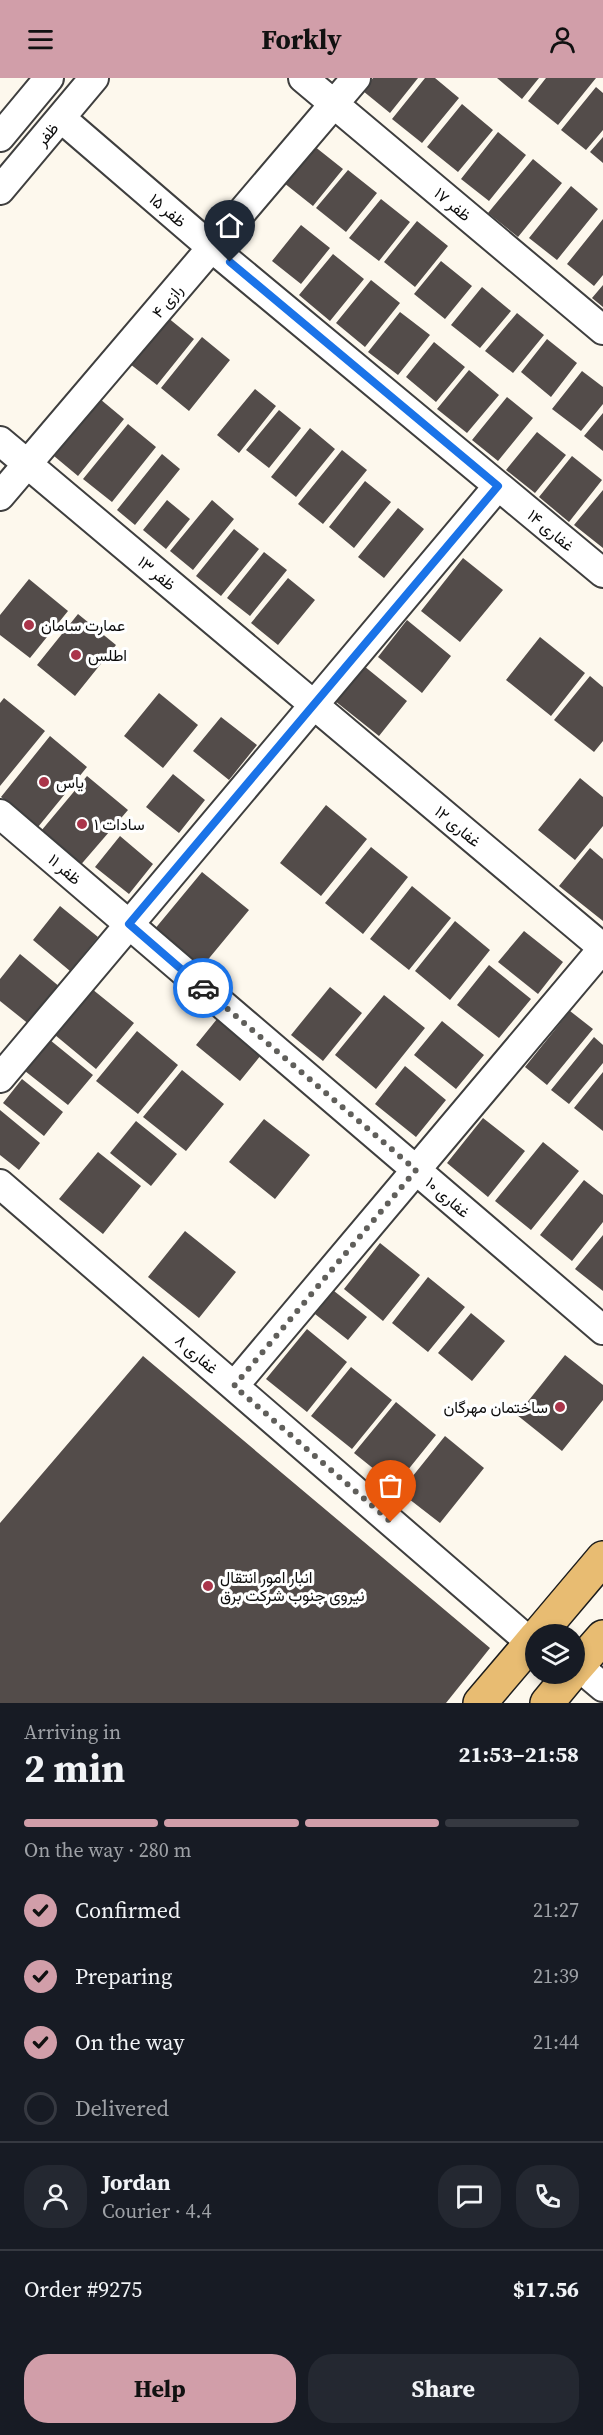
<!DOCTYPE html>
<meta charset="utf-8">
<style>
:root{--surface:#171b24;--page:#242831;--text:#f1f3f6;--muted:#9ea1a6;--line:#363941;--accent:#d19ea9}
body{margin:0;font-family:"Source Serif 4",Vazirmatn,serif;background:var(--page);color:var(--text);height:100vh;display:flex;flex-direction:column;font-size:22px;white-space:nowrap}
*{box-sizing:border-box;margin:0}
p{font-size:20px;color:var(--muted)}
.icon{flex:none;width:33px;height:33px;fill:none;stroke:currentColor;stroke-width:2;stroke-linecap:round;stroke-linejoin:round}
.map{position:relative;height:1625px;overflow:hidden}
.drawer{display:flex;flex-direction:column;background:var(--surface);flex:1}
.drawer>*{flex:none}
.controls{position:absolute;left:525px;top:1546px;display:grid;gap:12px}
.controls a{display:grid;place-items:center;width:60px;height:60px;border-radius:50%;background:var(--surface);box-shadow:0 3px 9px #0003;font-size:30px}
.pin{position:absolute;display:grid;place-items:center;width:51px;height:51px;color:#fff;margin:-62px -26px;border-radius:50% 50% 50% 0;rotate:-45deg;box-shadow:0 0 6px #0007}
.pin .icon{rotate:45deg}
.courier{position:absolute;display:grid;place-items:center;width:60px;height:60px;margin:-30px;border:4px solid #1a73e8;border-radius:50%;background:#fff;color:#222;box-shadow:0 2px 8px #0007}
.head em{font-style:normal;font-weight:700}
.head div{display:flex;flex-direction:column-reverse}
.head{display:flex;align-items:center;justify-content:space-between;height:102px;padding:0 24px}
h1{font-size:39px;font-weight:700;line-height:45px}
.bar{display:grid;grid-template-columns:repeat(4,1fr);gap:9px 6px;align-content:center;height:72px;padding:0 24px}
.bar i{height:8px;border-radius:4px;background:var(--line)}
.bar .active{background:var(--accent)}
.bar p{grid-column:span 4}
.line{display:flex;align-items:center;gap:15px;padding:0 24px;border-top:2px solid var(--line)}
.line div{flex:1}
.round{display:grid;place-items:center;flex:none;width:63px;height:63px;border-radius:24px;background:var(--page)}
ol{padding:0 24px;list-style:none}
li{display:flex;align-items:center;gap:18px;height:66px}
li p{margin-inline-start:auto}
li .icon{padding:6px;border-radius:50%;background:var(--accent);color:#111;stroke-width:4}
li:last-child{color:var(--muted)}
li i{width:33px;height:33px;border:3px solid var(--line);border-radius:50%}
.primary-button{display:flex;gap:12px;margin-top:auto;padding:12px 24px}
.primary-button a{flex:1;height:69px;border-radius:24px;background:var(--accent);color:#111;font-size:24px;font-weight:700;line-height:69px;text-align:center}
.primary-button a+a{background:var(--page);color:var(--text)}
header{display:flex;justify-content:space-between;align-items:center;height:78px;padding:0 24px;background:var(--accent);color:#111;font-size:27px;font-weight:700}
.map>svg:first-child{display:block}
</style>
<header><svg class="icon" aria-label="menu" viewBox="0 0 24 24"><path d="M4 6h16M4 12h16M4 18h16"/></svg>Forkly<svg class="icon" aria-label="person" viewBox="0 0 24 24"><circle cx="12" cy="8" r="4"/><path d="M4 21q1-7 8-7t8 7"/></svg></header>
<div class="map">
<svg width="603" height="1625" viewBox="0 0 603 1625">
<rect width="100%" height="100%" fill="#fdf8ed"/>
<path fill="#534c4a" d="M373 0H418L390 35 363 13Z
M425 0H435L459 20 422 65 392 41Z
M497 0H539L522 21Z
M546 0H596L558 47 528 23Z
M596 9 603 15V52L586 72 561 52Z
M462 26 493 52 458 94 427 69Z
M498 54 526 77 489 123 461 101Z
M603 59V85L590 74Z
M309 64 343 91 313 128 279 101Z
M533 81 562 105 518 159 488 135Z
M348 92 377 115 346 154 316 130Z
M571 108 598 131 557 182 529 160Z
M381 121 410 144 379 183 349 160Z
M603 141V197L594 208 567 186Z
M417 143 448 168 415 209 384 184Z
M301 147 330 170 301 206 272 183Z
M333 176 364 201 330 243 299 217Z
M441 183 472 208 445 241 414 216Z
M371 202 400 225 365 269 336 245Z
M603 207V229L592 220Z
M482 209 511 233 480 270 451 247Z
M400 234 430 257 398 297 368 274Z
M517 235 544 257 513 295 485 273Z
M167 239 194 261 157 307 130 286Z
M202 259 230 282 189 333 161 310Z
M547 261 577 285 551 319 521 294Z
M434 264 465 289 436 324 406 299Z
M469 292 499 317 467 355 437 331Z
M582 293 603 309V326L581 353 552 331Z
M255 311 276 328 239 375 217 357Z
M507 319 533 340 498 383 472 362Z
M100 321 124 341 78 398 54 378Z
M279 332 301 350 269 390 246 372Z
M603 335V373L584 358Z
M128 346 156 369 112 424 83 401Z
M310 350 335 371 296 419 271 399Z
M537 354 566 377 535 415 506 392Z
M342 372 367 392 323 446 298 426Z
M162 376 180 391 135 447 117 432Z
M572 378 602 402 569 444 539 419Z
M365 403 391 424 354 470 329 449Z
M603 412V470L574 447Z
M167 422 190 441 166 471 143 452Z
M212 422 234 441 193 492 170 473Z
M398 430 424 451 384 500 358 479Z
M234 451 259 471 221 518 196 498Z
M264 474 287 492 250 538 227 520Z
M463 480 503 512 460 564 421 533Z
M288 500 315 522 278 567 251 545Z
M29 501 68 533 30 580 0 557V537Z
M78 536 116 567 75 618 37 587Z
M407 542 451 578 422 615 378 579Z
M540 559 585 595 551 638 506 602Z
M364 588 407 623 379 658 335 623Z
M590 598 603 609V663L594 674 554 642Z
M159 615 198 647 163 690 124 658Z
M4 620 45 653 0 708V625Z
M221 639 257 667 229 702 193 673Z
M50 658 87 689 38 749 1 719Z
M173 696 205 722 179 755 146 729Z
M87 698 128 732 78 790 36 759Z
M580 700 603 719V748L575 782 538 752Z
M326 727 367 761 321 818 280 785Z
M120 758 153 786 129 816 95 789Z
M371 769 408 799 363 856 325 825Z
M590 770 603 781V843L559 808Z
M202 794 249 832 201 890 154 852Z
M412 808 451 840 409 892 370 861Z
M60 828 98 859 70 893 33 862Z
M455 843 490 872 450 922 415 893Z
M524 853 563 884 538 916 498 884Z
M20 876 60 909 30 947 0 923V901Z
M489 887 531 921 499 960 457 927Z
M330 909 362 935 323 983 291 957Z
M92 911 134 945 96 991 55 957Z
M384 917 425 950 376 1011 335 977Z
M570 933 593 951 547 1007 525 989Z
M217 941 261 977 240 1003 196 967Z
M442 943 484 977 456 1011 414 977Z
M137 953 178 987 138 1036 96 1003Z
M594 959 603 967V985L569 1026 551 1012Z
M50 962 93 997 68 1027 25 993Z
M405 988 446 1022 416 1059 375 1026Z
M182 992 224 1026 186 1073 143 1039Z
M603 994V1053L574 1030Z
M22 1001 63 1034 44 1058 3 1025Z
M0 1032 40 1065 19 1092 0 1077Z
M483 1040 525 1073 488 1119 447 1085Z
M264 1041 310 1077 275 1121 229 1084Z
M136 1043 177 1076 151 1108 110 1075Z
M543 1064 579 1093 531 1152 495 1123Z
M98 1074 141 1108 103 1156 59 1121Z
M584 1102 603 1117V1144L572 1183 540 1157Z
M185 1153 236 1194 199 1240 148 1199Z
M603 1157V1213L575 1191Z
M380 1165 420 1197 383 1243 344 1211Z
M428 1199 465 1229 428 1274 392 1245Z
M334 1213 367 1239 348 1262 315 1236Z
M471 1235 505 1263 472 1303 438 1275Z
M307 1251 347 1284 307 1334 266 1301Z
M565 1277 603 1307V1322L562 1373 517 1337Z
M143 1278 490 1570 446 1625H0V1445Z
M351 1289 392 1322 352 1371 311 1338Z
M396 1324 436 1357 395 1408 354 1375Z
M445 1358 484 1390 440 1445 400 1414Z"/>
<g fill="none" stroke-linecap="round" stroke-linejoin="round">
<g stroke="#3f3f3f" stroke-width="32">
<path id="minor" d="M303 0 603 252
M61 40 212 170 603 495
M0 59 49 0
M0 112 94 0
M0 363 603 870
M0 418 356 0
M0 736 603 1252
M0 1000 498 408
M0 1106 531 1565
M234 1308 603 870
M578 1588 603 1609"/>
</g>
<g stroke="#1d1d1d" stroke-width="36">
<path id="major" d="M538 1557 603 1480
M574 1592 603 1559
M480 1625 536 1559
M547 1625 571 1596"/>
</g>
<use href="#minor" stroke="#fff" stroke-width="28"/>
<use href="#major" stroke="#e8bc72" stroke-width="33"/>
</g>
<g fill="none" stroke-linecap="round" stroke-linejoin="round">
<path stroke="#605f5b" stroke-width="6" stroke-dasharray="0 10.8" d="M203 910 416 1092 234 1308 391 1444"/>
<path stroke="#1a73e8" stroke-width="8" d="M203 910 129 846 498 408 230 184"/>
</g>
<g fill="#aa354a" stroke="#fff" stroke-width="2">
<circle cx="29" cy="547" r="6"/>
<circle cx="76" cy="577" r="6"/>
<circle cx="44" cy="704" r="6"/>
<circle cx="82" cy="746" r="6"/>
<circle cx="560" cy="1329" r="6"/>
<circle cx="208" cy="1508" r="6"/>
</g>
<g text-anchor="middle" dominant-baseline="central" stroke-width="6" stroke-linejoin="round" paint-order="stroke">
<g font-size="16" fill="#0c0c0c" stroke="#fff">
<text transform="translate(47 56) rotate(-50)">ظفر</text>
<text transform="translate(453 126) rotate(40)">ظفر ۱۷</text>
<text transform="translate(168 132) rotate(41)">ظفر ۱۵</text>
<text transform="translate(167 223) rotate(-50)">رازی ۴</text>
<text transform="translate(551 452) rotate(40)">غفاری ۱۴</text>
<text transform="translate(157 495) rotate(40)">ظفر ۱۳</text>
<text transform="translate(458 748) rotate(40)">غفاری ۱۲</text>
<text transform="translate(65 791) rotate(41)">ظفر ۱۱</text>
<text transform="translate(448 1119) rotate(41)">غفاری ۱۰</text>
<text transform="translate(197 1276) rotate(41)">غفاری ۸</text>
</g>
<g font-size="16" fill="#0c0c0c" stroke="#fff" text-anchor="start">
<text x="41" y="547">عمارت سامان</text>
<text x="88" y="577">اطلس</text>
<text x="56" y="704">یاس</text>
<text x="94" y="746">سادات ۱</text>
<text x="548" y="1329" text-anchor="end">ساختمان مهرگان</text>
<text x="220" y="1499">انبار امور انتقال<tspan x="220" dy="18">نیروی جنوب شرکت برق</tspan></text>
</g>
</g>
</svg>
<div class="controls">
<a><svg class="icon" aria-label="layers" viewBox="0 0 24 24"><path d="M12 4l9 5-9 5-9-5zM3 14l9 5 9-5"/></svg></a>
</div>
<div class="pin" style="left:391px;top:1444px;background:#ea580c"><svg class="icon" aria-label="bag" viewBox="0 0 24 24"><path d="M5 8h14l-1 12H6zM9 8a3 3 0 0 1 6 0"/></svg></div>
<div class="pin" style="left:230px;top:184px;background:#1f2937"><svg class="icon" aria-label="home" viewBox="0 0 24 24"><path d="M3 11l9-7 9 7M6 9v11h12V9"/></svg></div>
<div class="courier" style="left:203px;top:910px"><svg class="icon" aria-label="car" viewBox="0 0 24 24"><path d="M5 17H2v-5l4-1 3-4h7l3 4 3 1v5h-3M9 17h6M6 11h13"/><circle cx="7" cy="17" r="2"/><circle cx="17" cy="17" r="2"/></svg></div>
</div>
<section class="drawer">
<div class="head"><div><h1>2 min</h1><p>Arriving in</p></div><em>21:53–21:58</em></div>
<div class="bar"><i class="active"></i><i class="active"></i><i class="active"></i><i></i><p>On the way · 280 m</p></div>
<ol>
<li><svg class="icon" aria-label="check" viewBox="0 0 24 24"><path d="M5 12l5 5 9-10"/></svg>Confirmed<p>21:27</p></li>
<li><svg class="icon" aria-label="check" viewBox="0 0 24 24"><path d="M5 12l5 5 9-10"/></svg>Preparing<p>21:39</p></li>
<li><svg class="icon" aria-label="check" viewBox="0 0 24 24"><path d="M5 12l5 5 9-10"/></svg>On the way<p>21:44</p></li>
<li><i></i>Delivered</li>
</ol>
<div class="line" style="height:108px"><a class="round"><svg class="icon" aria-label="person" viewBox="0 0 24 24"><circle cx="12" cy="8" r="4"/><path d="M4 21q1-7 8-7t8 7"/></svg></a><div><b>Jordan</b><p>Courier · 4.4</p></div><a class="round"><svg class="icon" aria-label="chat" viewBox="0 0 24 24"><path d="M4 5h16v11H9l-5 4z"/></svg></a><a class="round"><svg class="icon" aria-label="phone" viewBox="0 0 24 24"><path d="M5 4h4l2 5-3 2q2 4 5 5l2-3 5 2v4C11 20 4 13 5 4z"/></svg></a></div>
<div class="line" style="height:78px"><div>Order #9275</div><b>$17.56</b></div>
<div class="primary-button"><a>Help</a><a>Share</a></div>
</section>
